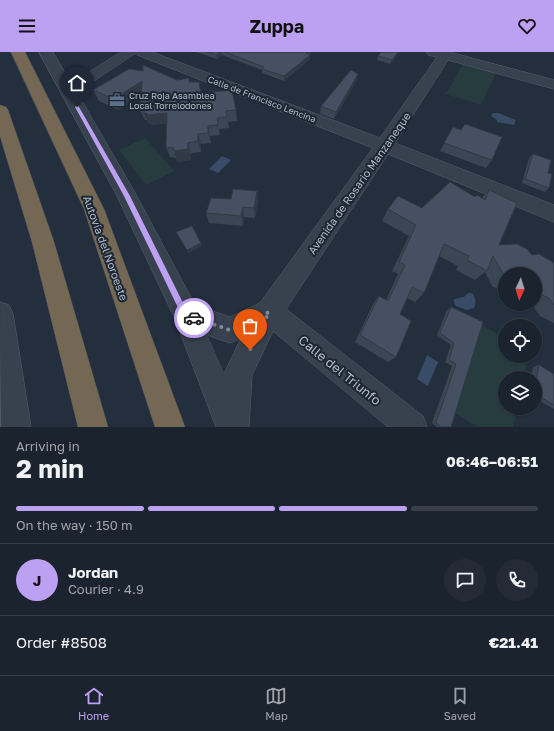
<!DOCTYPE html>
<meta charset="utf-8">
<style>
:root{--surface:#1b232e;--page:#242b36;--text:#f1f3f6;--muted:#a0a4aa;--line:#39404a;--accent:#bca0f2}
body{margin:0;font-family:"Golos Text",sans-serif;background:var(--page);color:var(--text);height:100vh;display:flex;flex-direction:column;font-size:15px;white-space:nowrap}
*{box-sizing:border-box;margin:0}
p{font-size:13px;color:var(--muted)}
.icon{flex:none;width:22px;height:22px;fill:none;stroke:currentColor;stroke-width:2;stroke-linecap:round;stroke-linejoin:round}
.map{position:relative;height:375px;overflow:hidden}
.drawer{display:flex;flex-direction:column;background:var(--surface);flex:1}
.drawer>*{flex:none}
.needle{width:26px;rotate:184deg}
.controls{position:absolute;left:498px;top:215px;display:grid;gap:8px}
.controls a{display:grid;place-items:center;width:44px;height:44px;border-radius:50%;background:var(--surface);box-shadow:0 1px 3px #0004,0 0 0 1px var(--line);font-size:20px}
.pin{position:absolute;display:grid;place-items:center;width:34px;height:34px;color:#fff;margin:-41px -17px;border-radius:50% 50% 50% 0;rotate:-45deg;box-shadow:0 0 4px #0007}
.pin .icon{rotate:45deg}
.courier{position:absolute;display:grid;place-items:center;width:40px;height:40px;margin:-20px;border:3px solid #bca0f2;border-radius:50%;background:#fff;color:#222;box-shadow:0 1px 5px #0007}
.head em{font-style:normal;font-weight:700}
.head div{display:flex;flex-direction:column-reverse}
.head{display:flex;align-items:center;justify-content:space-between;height:68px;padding:0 16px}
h1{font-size:26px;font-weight:700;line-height:30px}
.bar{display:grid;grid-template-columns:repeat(4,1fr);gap:6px 4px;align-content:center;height:48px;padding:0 16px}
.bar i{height:5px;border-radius:3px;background:var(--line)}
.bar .on{background:var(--accent)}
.bar p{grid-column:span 4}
.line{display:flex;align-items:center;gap:10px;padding:0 16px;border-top:1px solid var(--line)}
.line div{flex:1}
.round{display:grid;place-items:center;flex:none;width:42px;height:42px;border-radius:21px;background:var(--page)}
header{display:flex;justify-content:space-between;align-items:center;height:52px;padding:0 16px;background:var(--accent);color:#111;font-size:18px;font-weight:700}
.tabs{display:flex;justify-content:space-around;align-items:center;height:56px;border-top:1px solid var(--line);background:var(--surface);font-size:11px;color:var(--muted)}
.tabs a{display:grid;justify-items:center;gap:2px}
.tabs .on{color:var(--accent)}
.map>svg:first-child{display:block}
</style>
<header><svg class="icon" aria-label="menu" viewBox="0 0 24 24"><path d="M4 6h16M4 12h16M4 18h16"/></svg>Zuppa<svg class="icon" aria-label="heart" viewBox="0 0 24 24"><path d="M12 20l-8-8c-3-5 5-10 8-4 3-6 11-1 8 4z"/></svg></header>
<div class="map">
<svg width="554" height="375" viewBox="0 0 554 375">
<rect width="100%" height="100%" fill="#242f3e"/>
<path fill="#263c3f" d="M463 12 496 21 481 53 446 42Z
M145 86 174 119 146 133 119 98Z
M481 273 505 286V304H528L523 326H505V356H517L513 375H478L455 361Z"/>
<path fill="#394c67" d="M493 61H498L516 68 514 73 497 70V68L491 64Z
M222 104 231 108 218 121 209 117Z
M468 241H472C476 245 476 252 474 256L467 258 456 254 454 250V247L464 245Z
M427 303 438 310 428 334 417 327Z"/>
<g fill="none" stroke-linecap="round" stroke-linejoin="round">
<g stroke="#565f6c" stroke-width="1">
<path id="minor" d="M39 0H53L72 33 78 27 121 0H152L380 86 437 5 428 3 426 0H454L453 1 554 28V37L448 8 395 91 554 153V170L388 102 286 257 423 364 427 375H388L273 279 252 323 249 375H216L175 267 117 144ZM135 2 373 96 260 251 230 265 195 253 134 139 79 44 88 33ZM207 283 230 291 241 286 224 322Z
M0 250 9 253 13 262 31 375H1Z"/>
</g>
<g stroke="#434c59" stroke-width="1">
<path id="highway" d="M11 0H25L104 157 185 375H155L84 157Z
M0 53 6 55 8 58 54 190 108 375H78L32 190 0 84Z"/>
</g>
<use href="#minor" fill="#38414e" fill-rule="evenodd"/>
<use href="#highway" fill="#746855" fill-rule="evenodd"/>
</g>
<path fill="#3b4654" d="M196 0H311V2L310 3V7L284 29 262 21V18L222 3 217 7Z
M381 0H400L390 12 377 8 378 4Z
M358 22 356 30 334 67 320 62 321 54Z
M177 28 190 30 202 41 236 58 237 69 228 70 229 76 219 77 220 83 210 84 211 91 201 92V100L191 101V108L177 110 176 106 170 105 166 95 167 71 151 73V72H149L147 68H145L140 58 141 43 119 58 99 49 93 38Z
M453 75 492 108 486 116 440 99Z
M533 102 548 121 549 136 545 140 522 131 529 106Z
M489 138 499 193 532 203 554 211V271L540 264 533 254 528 252H535V222H505V239H502L492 234 485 220 475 228 456 218 458 214 439 204 424 241 415 250 407 246 400 262 396 305 388 310 355 290 373 252 379 244 386 248 398 222 392 219 409 184 382 169 388 157 422 156 475 145 482 146Z
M257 139 258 150 255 166 244 165 243 174 209 171 206 161 231 147Z
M451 255 483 270 451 375H437L432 371 452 314 445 310 451 293 437 283 447 258Z
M539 313 554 322V357L535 346V326H531L533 315Z"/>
<path fill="#303945" d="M220 0H222V3L217 7 216 3Z
M308 0H311V2L308 5 310 3V7L284 29V24Z
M398 0H400L399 1 390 12 392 8Z
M358 22 356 30 334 67 336 60Z
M142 29 146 39 119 58 114 47Z
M167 61 170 71 151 73V72H149L144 62Z
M208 74 210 84 211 91 208 81Z
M198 82 201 92V100L198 89Z
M188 91 191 101V108L177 110 174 99Z
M257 139 258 150 255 166 254 156Z
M243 155 244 165 243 174 241 164Z
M201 191 202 194 188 201 187 198Z"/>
<path fill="#455162" stroke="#303945" d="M208 0H220L216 3Z
M225 0H308L306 1 310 3 284 24 262 17 264 15Z
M381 0H398L392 8 378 4Z
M143 13 177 28 189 26V30H199L201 41 232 38 236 58 226 59 227 65 217 66 218 73 208 74V81L198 82V89L188 91V97L174 99V96L166 95 167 61 147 63V61L144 62 145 57 140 58 142 29 114 47 93 38 129 17 143 19Z
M351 18 358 22 336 60 321 54Z
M465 72 502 85 492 108 444 91 453 75 461 78Z
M533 102 551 108 548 121 552 122 549 136 525 127Z
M450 130 475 145 477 143 485 148 489 138 517 151 499 193 517 192 527 197 532 203 539 202 554 211V253L549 246 535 240V222H505V225L493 204 487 219 467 208 469 204 444 192 424 241 412 235 400 262 411 269 396 305 360 283 379 244 388 249 405 213 399 210 416 173 388 157 398 144 422 156Z
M233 137 257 139 254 156 243 155 241 164 206 161 211 146 231 147Z
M192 174 201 191 187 198 176 180Z
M451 255 483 270 451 375H441L436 371 456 312 449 308 454 291 440 281Z
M539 313 554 322V353L535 342V335Z"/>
<path fill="#bca0f2" d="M77 53 79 55 130 144 188 261 196 264V269L194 270 183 266 124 144 75 55Z"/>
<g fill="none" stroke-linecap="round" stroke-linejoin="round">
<path stroke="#828b98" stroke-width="4" stroke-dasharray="0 7.2" d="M194 266 230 278 269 260 250 298"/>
</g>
<defs>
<g id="office-bare" transform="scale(1.2)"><path d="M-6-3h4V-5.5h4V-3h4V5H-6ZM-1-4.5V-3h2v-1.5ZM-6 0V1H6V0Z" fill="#5c6f8a" stroke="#1d2633" stroke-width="2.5" paint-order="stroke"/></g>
</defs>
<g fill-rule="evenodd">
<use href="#office-bare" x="117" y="48"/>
</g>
<g text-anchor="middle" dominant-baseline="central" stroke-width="4" stroke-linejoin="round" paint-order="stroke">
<g font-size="9" fill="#b4bcc9" stroke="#1d2633" text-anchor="start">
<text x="129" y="43">Cruz Roja Asamblea<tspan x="129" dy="10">Local Torrelodones</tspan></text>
</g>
<g font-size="9" fill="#b4bcc9" stroke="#1d2633">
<text transform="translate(262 47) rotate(21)">Calle de Francisco Lencina</text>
</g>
<g font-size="11" fill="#b4bcc9" stroke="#1d2633">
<text transform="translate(359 131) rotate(-55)">Avenida de Rosario Manzaneque</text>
<text transform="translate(106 196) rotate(70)">Autovía del Noroeste</text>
</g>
<g font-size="13" fill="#b4bcc9" stroke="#1d2633">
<text transform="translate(340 318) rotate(39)">Calle del Triunfo</text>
</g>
</g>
</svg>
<div class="controls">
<a><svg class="needle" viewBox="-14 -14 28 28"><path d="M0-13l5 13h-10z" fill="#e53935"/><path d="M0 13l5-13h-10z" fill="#a0a4aa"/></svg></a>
<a><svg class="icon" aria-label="locate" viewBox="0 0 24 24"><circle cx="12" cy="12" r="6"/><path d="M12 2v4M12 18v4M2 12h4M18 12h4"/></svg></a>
<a><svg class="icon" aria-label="layers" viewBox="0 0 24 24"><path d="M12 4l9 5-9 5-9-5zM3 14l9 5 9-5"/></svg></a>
</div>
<div class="pin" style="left:250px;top:298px;background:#ea580c"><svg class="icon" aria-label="bag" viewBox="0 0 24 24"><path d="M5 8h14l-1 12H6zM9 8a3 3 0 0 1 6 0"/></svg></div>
<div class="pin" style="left:77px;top:55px;background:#1f2937"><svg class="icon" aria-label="home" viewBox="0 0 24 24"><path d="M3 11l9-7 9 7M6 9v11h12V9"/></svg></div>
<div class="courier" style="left:194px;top:266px"><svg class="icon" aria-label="car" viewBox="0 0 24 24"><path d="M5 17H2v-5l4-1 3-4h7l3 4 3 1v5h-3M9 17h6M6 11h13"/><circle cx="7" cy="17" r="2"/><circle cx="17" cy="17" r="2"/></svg></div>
</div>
<section class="drawer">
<div class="head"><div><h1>2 min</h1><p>Arriving in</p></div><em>06:46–06:51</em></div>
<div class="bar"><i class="on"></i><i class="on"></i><i class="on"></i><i></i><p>On the way · 150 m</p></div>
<div class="line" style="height:72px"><b class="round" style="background:var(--accent);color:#111">J</b><div><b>Jordan</b><p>Courier · 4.9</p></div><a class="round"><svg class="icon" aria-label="chat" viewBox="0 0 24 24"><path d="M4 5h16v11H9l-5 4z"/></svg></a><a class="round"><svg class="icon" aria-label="phone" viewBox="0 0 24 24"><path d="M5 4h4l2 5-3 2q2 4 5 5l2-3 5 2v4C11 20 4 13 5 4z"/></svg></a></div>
<div class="line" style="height:52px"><div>Order #8508</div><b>€21.41</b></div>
</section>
<nav class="tabs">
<a class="on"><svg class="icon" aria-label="home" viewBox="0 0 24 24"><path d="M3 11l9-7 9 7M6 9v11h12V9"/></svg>Home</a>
<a><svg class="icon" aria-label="map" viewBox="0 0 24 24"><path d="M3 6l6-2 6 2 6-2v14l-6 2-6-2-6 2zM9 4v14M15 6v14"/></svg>Map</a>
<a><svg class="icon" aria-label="saved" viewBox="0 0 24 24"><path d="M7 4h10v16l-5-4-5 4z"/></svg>Saved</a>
</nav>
